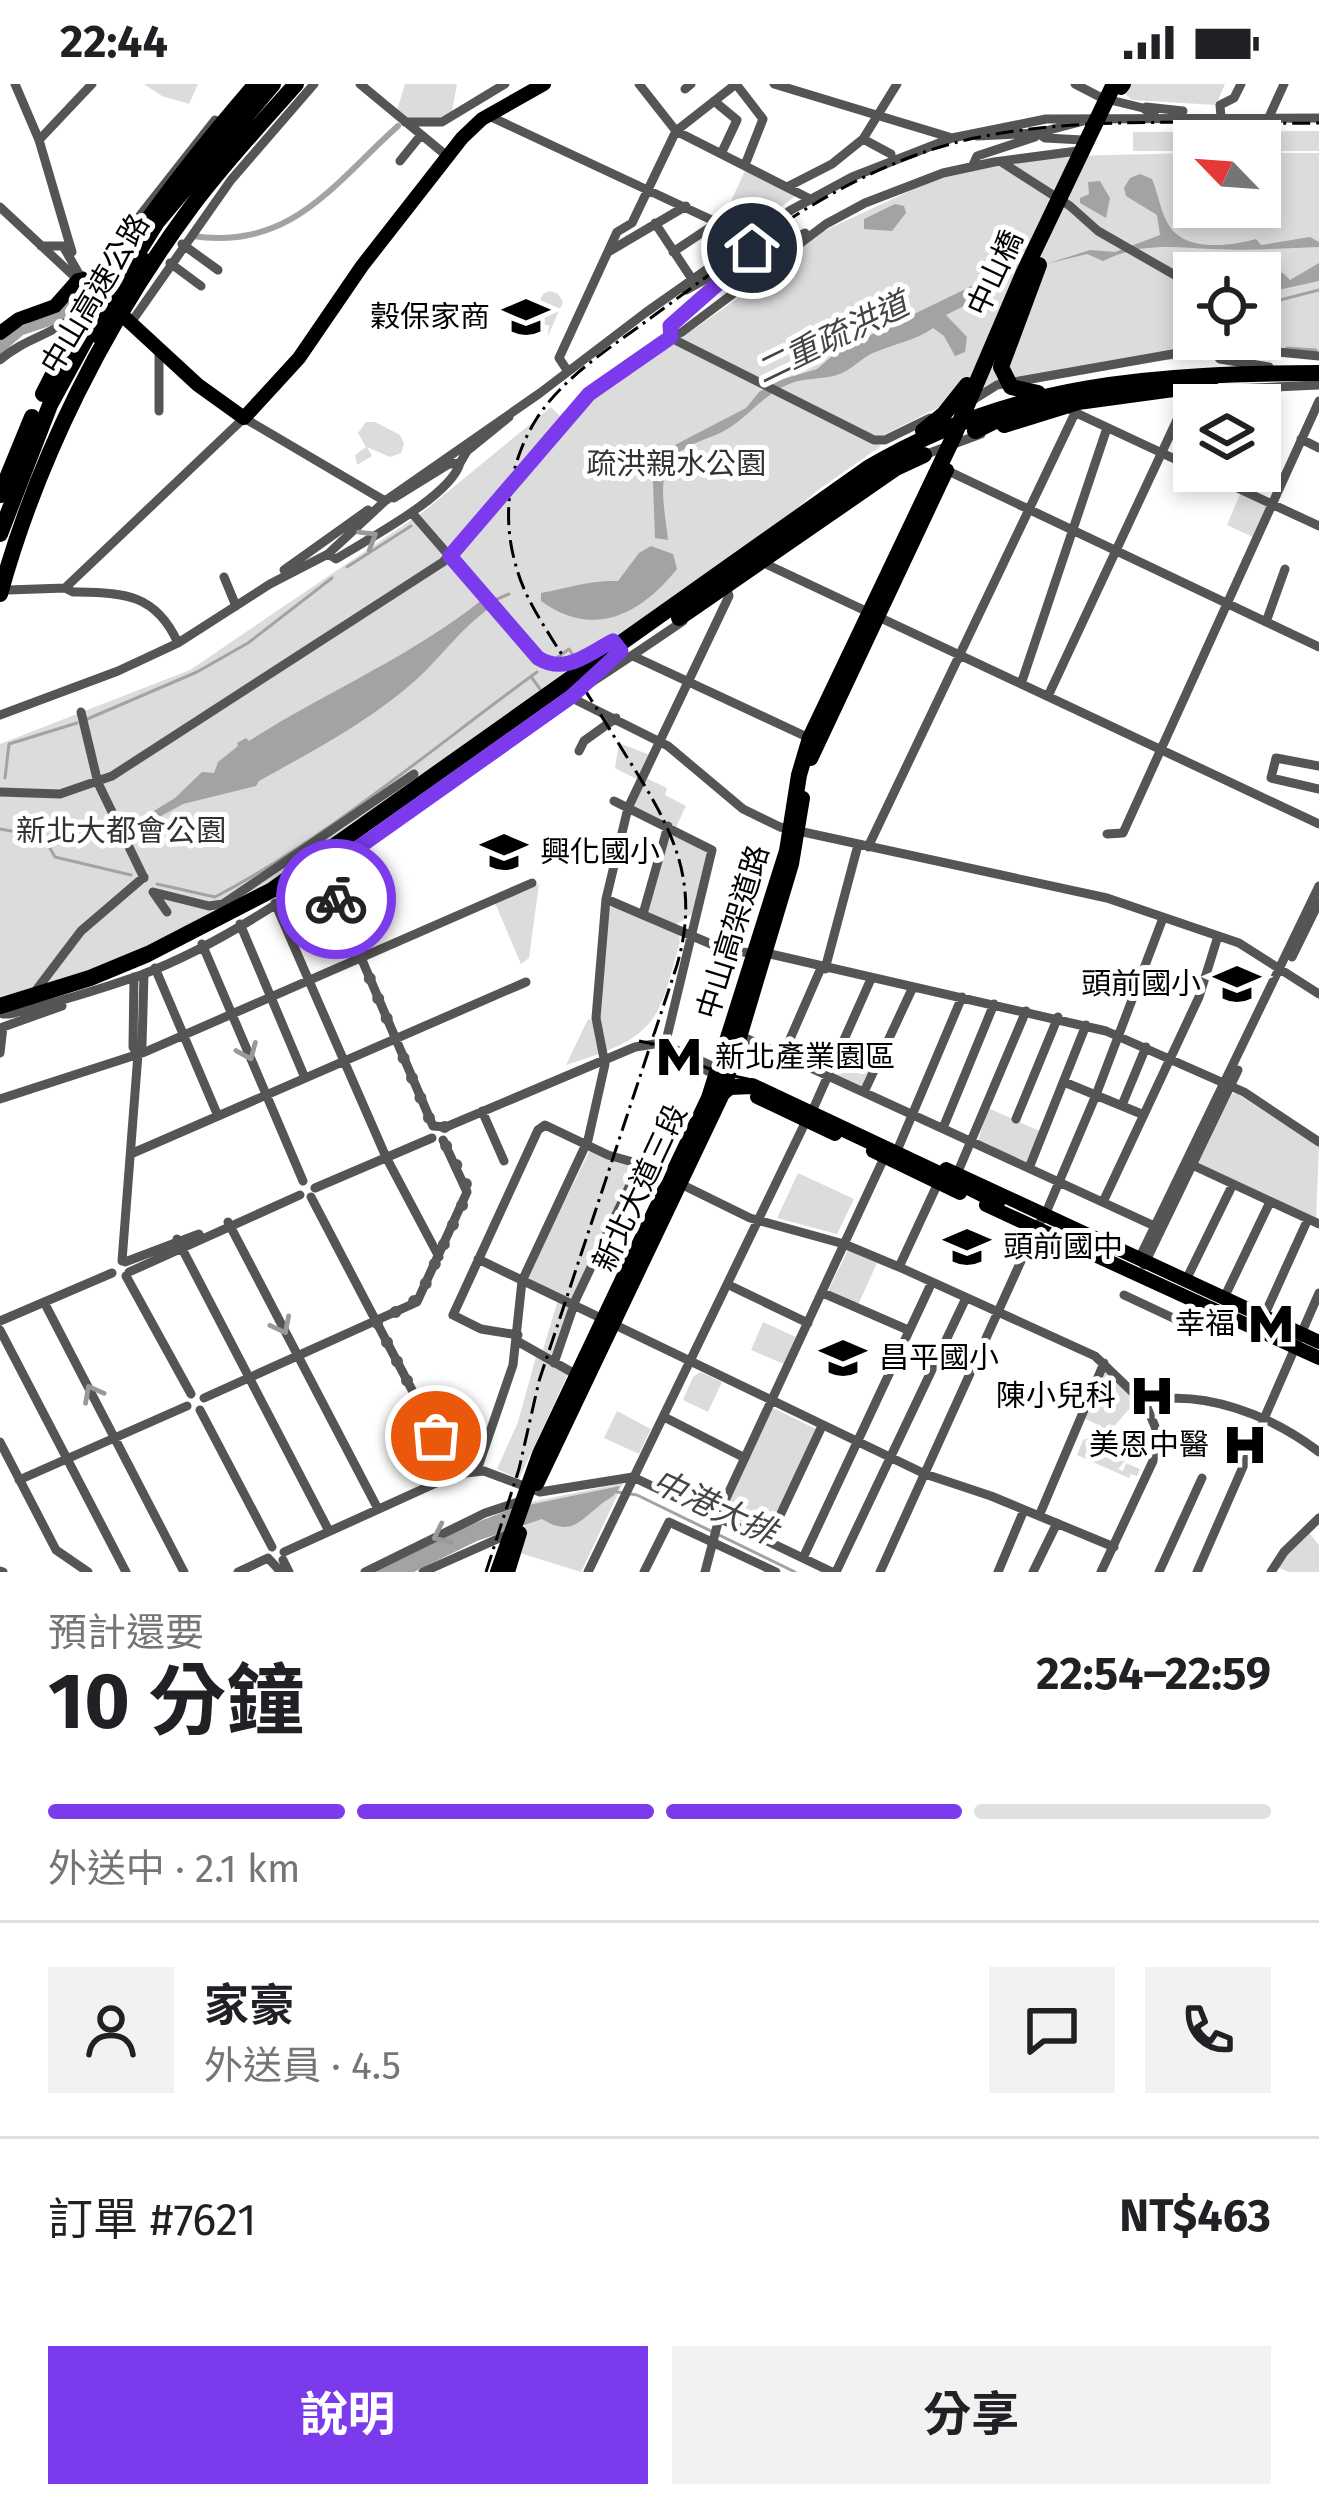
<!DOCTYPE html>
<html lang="zh-TW">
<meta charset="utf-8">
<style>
:root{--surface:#fff;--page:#f2f2f2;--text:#202124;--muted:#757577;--line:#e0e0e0;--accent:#7c3aed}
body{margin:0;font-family:"Fira Sans","Noto Sans TC",sans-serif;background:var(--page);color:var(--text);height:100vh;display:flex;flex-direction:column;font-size:45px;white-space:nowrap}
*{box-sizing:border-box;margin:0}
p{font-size:39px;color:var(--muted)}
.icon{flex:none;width:66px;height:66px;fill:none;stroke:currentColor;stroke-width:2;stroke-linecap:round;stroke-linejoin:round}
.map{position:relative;height:1488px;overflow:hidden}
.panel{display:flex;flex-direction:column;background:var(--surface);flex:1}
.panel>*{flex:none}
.needle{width:78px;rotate:295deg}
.controls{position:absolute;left:1173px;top:36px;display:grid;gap:24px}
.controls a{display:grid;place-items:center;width:108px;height:108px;border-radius:0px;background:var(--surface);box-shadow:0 6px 18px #0003;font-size:60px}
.pin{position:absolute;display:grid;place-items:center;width:102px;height:102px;color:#fff;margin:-51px;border:6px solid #fff;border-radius:50%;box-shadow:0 3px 12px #0007}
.courier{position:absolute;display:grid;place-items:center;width:120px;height:120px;margin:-60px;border:9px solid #7c3aed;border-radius:50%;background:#fff;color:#222;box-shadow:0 3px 15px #0007}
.overview em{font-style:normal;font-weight:700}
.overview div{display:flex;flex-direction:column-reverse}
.overview{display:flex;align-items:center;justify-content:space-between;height:204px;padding:0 48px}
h1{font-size:78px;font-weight:700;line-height:90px}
.bar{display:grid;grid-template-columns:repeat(4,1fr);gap:18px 12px;align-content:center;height:144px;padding:0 48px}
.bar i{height:15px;border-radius:9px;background:var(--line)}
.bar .active{background:var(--accent)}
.bar p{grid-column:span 4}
.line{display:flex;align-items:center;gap:30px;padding:0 48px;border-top:3px solid var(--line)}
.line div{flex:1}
.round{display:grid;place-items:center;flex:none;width:126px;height:126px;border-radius:0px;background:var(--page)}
.action{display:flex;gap:24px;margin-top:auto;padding:24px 48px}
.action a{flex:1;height:138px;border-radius:0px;background:var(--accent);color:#fff;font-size:48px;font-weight:700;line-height:138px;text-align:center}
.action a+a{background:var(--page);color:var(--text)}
.status{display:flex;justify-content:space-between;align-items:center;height:84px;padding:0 60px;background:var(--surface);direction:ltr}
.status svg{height:33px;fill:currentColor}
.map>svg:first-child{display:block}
</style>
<div class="status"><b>22:44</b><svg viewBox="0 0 49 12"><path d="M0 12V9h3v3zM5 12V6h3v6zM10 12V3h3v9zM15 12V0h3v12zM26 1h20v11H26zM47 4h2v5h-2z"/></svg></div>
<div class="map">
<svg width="1319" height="1488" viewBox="0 0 1319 1488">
<rect width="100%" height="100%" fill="#fff"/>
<path fill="#dcdcdc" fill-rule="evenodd" d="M144 0H198L189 20 162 12Z
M405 0H457L451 33 406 39 397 26Z
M1127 0H1225L1216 21 1132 16 1126 11Z
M1319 47V67H1260V57H1194V67H1133V48Z
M1194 69V123H1260V69H1319V269L1149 277 1025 293 939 323 876 355 874 358 881 362 818 406 762 455 273 802 118 881 0 919V660L190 586 423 428 551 323 560 332 665 260 670 262 748 207 815 151 942 92 1025 73ZM1194 189H1260V255H1194Z
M745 87 797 111 745 150 722 136Z
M550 207 558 210 563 218 548 252 549 241H542V248L534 244 539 240 534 229 543 210Z
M366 338H375L400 351 404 360 401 369 390 373 367 363 372 372 357 381 355 371 366 363 358 349Z
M1241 408 1269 421 1255 454 1227 441Z
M619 659 650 671 638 696 615 684Z
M646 694 667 704 665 711 686 722 676 743 633 721Z
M670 746 703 763 707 770 692 830 676 841 647 828Z
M539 800 529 874 521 880 495 819Z
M612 822 679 850 680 858C663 914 664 945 606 967L598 935 608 826Z
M588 935 593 936 599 970 566 981Z
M848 956 878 970 864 1004 833 992Z
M1236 1009 1319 1062 1316 1137 1198 1079 1232 1010Z
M988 1024 1042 1048 1029 1079 978 1057Z
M590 1066 635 1082 571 1217 527 1193Z
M798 1089 854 1115 837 1150 777 1134Z
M848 1166 877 1179 858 1221 828 1207Z
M558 1216 571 1222 554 1276 542 1269Z
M763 1238 796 1253 784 1280 751 1266Z
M536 1273 568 1290 519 1395 497 1385 518 1338Z
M1104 1287 1138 1315 1110 1347 1084 1334Z
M700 1288 722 1298 708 1328 683 1316 693 1293Z
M773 1324 816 1345 766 1450 724 1429Z
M617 1327 651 1345 639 1370 604 1354Z
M1095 1351 1124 1365 1126 1376 1118 1385 1123 1387 1126 1379 1140 1385 1137 1392 1131 1390 1129 1394 1077 1371 1083 1356Z
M623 1399 581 1488 517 1468 531 1418Z
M1307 1446 1319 1461V1488H1289L1277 1483Z"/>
<path fill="#a3a3a3" d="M1140 90 1152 95C1159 111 1160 128 1170 143 1187 168 1231 162 1256 155L1261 161 1310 153 1319 158V163C1284 164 1249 167 1214 165 1173 163 1141 158 1103 177L1087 170 1046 180 1090 166 1115 168 1160 151 1157 131 1126 112 1124 104 1130 94Z
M1100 97 1110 114 1106 134 1080 119V114L1089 110 1088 98Z
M895 120 904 122 906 129 892 147 864 145V135Z
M1319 179V197L1278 206 1273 197 1260 193 1257 187 1259 182 1283 189 1290 196Z
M1018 185 982 213 946 231 967 253 965 268 955 272 944 252 933 244C915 257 893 260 873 269 862 274 853 284 842 289 827 296 806 293 789 300 762 311 747 335 722 348 704 357 677 362 668 382 658 402 666 434 668 456L655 454 653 398 658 378 673 362 746 324 759 308 780 296 817 285 838 267 984 196Z
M79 204 85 209 65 237 23 251 0 271V254C32 234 52 234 79 204Z
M651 462 673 470 677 485C640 531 593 555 541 517V509C567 504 591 496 618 497L639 469Z
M483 515 491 523C461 544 443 571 417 595 369 638 314 666 259 697L256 702 183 720 128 750 126 744 175 714 202 688 214 689 218 678 238 662 237 659 246 654 249 657C327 607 411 573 483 515Z
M620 1402C614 1414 610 1413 600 1421 578 1439 570 1452 542 1435L477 1457 414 1488H372L464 1443 514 1424Z"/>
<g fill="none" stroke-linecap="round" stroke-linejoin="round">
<path stroke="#a3a3a3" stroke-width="3" d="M1260 209 1280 216 1319 206
M1222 255 1248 260
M1287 264 1316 266
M347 483 411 442
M495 516 509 510
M558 573 569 565 575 574
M532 594 540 605
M85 636 197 588 248 559 332 494
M5 694 9 660 77 639
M0 745 44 753H117
M44 754 55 773 131 791
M157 800 215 813C326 755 435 662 537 588
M617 1408 637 1411 795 1488"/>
<path stroke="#a3a3a3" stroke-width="6" d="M192 152C291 167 333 100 398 42"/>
<path stroke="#555" stroke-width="9" d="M15 0 39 56 72 168
M360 0 447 72
M639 0 676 47 810 115
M736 0 763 35 745 81
M774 0 949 53
M1075 0 1102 14 1143 24 1155 32
M685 5 691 0
M714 17 737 36 721 70
M1146 23 1183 27
M489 32 746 152
M1221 33 1220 21 1234 14 1241 0
M1269 33 1284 0
M405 38H442L505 0
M977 52 1038 49
M863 55 891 70
M39 56 92 0
M1088 60 1083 56 1045 54 1038 49 1091 35
M400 77 421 51
M1003 79 1070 122 1098 147 1194 202
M972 83 977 72 1035 53
M789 102 832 80 863 55 897 0
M0 123 78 196
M655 139 692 195
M805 149 729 190 670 243 668 249 677 257 874 356H885L930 334
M182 160 218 186
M41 162H63L79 190 90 195 215 36
M608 168 686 122
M673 168 718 138
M170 179 201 202
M686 206 733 180 775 143
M130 240 231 96 314 0
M1210 263 1220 275 1269 283
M0 276C27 252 62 249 82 224
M567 286 559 274 617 148 632 139 676 47 736 0
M1209 306 1319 301
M973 316 997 301 1218 262 1319 272
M159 327V267
M1072 327 1194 384
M1301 355 1319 364
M924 371 981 350
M460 379 467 367 509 333
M944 385 1319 563
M1201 387 1319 442
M412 429 538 574C564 590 584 573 608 559
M328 470 336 475C366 456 451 412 460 379L449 380 394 414
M764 475 768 481 1319 740
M284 486 368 426
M224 493 236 522
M65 504 244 334 385 417
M8 506 65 504 73 508C122 509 155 508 178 559
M1266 538 1285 485
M633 572 807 653
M1021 600 1107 344
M574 609 615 572
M1048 612 1191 306
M570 613 668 662 743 725 780 743 1107 814 1239 859 1319 910
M81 628 98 699 144 794
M0 631 118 587 178 559 270 500 328 470 385 417 540 309 645 229 791 126 852 93 952 54 1046 35 1319 34
M579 667 584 657 616 634
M1319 682 1276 674 1271 694 1319 705
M0 708 60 710 112 692 443 478 589 310 656 261 682 248 826 140 865 119 943 89 994 78 1085 66
M614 717 712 766 665 961
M1107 750 1123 749 1319 317
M868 763 1075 329
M324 787 433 1042
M153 808 209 822 223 820 414 690
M153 808 167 828
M606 815 718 863 754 870
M275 819 386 1073 439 1173
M643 830 668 742
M240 840 305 994
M202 860 303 1097
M766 869 1106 947 1244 1008 1319 1058
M1292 873 1319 818
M155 884 218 1032
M825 885 858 761
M134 893 133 963 137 970
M37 905 81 847 144 793
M1 923 3 930H10C55 919 98 906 141 891 258 847 377 748 479 675 546 627 615 584 683 537
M739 951 1161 1145
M0 969 3 943 62 922
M669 969 716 991
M783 971 821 884
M1064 998 1144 1031
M864 1008 913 903
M0 1015 145 968 532 799
M1122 1021 1146 963
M814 1023 871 895
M482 1027 504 1077
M1016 1035 1058 933
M433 1042 446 1043 635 963 661 959 717 984
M943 1044 994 920
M899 1062 962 913
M133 1069 526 898
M1188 1079 1319 1140
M1029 1084 1086 941
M957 1090 1026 927
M315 1104 432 1054
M311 1113 456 1390
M1103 1118 1199 913 1218 852
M228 1138 378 1425
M177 1155 329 1447
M478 1175 925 1390 991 1412 1114 1463
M1139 1175 1319 802
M122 1177 138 970 142 961 144 890
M125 1178 199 1150
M1144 1181 1238 986
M899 1183 938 1099
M129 1188 300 1111
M126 1192 191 1310
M1186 1196 1233 1100
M733 1203 808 1239
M823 1209 908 1246
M1124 1211 1188 1241
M1224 1214 1270 1118
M44 1218 184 1488
M1264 1232 1308 1135
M0 1237 112 1189
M0 1246 126 1488
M518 1251 481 1245 453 1231 538 1046 545 1041 608 1071 640 1080 750 1134 844 1160 899 1183 1095 1272 1146 1321 1156 1345 1153 1377 1101 1488
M517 1257 575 1290
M554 1279 576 1215 640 1080
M204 1314 417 1218 467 1108 443 1056
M1144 1318C1202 1304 1273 1332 1319 1368
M200 1326 272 1463
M668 1335 745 1374
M0 1358 56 1466 88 1488
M477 1386 513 1281 522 1197 588 1056 605 980 596 934 606 815 628 724 729 512 727 506
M19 1396 187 1322
M1039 1432 1104 1279
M768 1457 822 1342
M284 1468 456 1390 484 1387 540 1408 633 1393 832 1488
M268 1474 281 1488
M803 1474 932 1198
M283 1476 289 1488
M0 1487 3 1488
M238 1488 268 1474
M365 1488 485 1429 518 1418
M423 1488 511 1449
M588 1488 806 1037
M644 1488 669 1438 776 1488
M705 1488 722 1423 884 1074
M836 1488 966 1214
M880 1488 1036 1144 1045 1131 1096 1011 1163 834
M998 1488 1024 1426
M1033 1488 1057 1439
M1159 1488 1202 1394
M1197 1488 1319 1209
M1271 1488 1284 1468 1319 1434"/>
<path stroke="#000" stroke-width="14" d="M1121 4 1124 0
M0 249 19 235 55 222 78 196 83 195 198 301 244 334 299 274 362 182 462 54 482 35 544 0
M811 675 947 386
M757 1013 835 1050
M873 1067 960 1109
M946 1085 1319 1258
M954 1097 998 1119
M986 1121 1319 1274
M537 1400 723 1010 792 780 803 714
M508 1488 520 1449"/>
<path stroke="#000" stroke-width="16" d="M129 183 157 138 273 0
M97 251 143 176
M1038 309 1011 303 1001 283 1039 181
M43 310C99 195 173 96 256 0
M1004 341 1078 318 1210 300
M923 347 944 330 967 301
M975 347 1005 332
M0 411 32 333
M0 450 50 321 97 235
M0 510C38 373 105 240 189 126 222 81 260 41 296 0
M679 534 896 384 924 371
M0 922 90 894 148 870 272 806 868 384C1013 298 1154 290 1319 289
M712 1017 730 1003 752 1002 954 1097
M498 1488 540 1370 709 1014 787 767 799 691 810 654 953 354 1024 188 1114 0"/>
<path stroke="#000" stroke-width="3" stroke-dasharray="18 6 3 6" stroke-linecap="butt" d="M639 957 654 960 716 988 752 996 1319 1261
M486 1488 519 1385 539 1297 677 881C702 795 670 741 625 670 603 634 580 598 557 563 541 537 524 512 516 482 501 432 509 378 537 334 565 291 612 263 652 233 750 161 845 85 966 56 1080 30 1203 41 1319 39"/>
</g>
<defs><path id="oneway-chevron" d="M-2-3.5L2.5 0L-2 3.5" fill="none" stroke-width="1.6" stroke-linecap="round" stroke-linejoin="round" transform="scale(3)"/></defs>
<g stroke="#999">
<use href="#oneway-chevron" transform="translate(369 454) rotate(-31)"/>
<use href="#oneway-chevron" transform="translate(248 968) rotate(67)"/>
<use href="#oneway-chevron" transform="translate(282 1242) rotate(63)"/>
<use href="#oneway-chevron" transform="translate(92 1309) rotate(-118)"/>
<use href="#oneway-chevron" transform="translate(441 1451) rotate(154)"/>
</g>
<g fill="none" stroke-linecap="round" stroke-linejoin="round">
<path stroke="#595959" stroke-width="12" stroke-dasharray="0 21.6" d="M336 815 432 1041 441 1040 447 1045 443 1056 466 1099 464 1117 419 1214 377 1239 436 1352"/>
<path stroke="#7c3aed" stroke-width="15" d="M336 815 324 788 571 613 621 567 613 557C587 570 566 591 538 574L450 472 589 310 671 253 670 242 729 190 724 185 752 164"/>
</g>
<defs>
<g id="school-bare" transform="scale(3.6)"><path d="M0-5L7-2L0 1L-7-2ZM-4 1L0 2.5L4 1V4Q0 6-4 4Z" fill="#000" stroke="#fff" stroke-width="2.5" paint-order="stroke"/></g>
<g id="metro-bare" transform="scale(3.6)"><path d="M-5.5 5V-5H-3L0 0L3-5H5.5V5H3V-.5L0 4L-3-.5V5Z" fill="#000" stroke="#fff" stroke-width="2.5" paint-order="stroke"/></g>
<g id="hospital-bare" transform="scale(3.6)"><path d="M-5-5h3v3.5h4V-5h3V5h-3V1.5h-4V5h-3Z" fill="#000" stroke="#fff" stroke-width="2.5" paint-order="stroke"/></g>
</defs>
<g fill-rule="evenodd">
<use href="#school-bare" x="526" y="233"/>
<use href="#school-bare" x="504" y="768"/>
<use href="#school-bare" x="1237" y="900"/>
<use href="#metro-bare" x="679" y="973"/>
<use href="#school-bare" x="967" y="1163"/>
<use href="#metro-bare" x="1271" y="1240"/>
<use href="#school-bare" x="843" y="1274"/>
<use href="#hospital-bare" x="1152" y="1312"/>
<use href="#hospital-bare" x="1245" y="1361"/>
</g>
<g text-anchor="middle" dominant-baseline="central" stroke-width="10" stroke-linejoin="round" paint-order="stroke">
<g font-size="30" fill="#000" stroke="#fff">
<text transform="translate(995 189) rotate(-65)">中山橋</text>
<text transform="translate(95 210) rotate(-59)">中山高速公路</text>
<text transform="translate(733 848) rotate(-73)">中山高架道路</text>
<text transform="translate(640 1104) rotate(-65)">新北大道三段</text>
</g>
<g font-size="30" fill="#000" stroke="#fff" text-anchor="end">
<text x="490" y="233">穀保家商</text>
<text x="540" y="768" text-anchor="start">興化國小</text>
<text x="1201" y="900">頭前國小</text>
<text x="715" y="973" text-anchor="start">新北產業園區</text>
<text x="1003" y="1163" text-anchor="start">頭前國中</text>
<text x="1235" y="1240">幸福</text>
<text x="879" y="1274" text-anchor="start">昌平國小</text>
<text x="1116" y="1312">陳小兒科</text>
<text x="1209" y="1361">美恩中醫</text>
</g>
<g font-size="30" fill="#333" stroke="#fff">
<text x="676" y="380">疏洪親水公園</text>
<text x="121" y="747">新北大都會公園</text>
</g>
<g font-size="33" font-style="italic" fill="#444" stroke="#fff">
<text transform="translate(832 254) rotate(-26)">二重疏洪道</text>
<text transform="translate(714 1423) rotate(25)">中港大排</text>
</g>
</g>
</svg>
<div class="controls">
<a><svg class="needle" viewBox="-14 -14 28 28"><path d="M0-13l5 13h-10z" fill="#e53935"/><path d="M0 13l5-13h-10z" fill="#757577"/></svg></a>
<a><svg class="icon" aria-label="locate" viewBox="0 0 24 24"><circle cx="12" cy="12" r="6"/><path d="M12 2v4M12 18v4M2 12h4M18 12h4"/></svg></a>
<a><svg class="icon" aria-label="layers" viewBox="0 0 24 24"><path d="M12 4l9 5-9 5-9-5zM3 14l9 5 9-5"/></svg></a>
</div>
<div class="pin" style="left:436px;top:1352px;background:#ea580c"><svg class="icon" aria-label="bag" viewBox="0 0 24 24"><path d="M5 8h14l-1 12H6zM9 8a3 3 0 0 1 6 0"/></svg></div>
<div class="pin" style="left:752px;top:164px;background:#1f2937"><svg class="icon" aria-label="home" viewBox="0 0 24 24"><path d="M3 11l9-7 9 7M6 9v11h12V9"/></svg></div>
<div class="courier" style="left:336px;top:815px"><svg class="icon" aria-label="bike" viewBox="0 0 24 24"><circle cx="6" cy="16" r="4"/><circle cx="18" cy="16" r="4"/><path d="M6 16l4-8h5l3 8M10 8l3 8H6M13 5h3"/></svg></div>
</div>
<section class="panel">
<div class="overview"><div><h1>10 分鐘</h1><p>預計還要</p></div><em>22:54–22:59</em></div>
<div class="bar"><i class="active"></i><i class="active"></i><i class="active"></i><i></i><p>外送中 · 2.1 km</p></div>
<div class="line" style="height:216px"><a class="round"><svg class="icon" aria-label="person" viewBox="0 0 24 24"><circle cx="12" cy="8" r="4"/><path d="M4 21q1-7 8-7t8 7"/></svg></a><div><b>家豪</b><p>外送員 · 4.5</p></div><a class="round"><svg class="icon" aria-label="chat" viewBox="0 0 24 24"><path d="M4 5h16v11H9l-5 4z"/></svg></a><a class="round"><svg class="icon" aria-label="phone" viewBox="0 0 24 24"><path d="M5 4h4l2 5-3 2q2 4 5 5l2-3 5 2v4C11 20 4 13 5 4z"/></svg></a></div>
<div class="line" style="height:156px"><div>訂單 #7621</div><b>NT$463</b></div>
<div class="action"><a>說明</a><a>分享</a></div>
</section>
